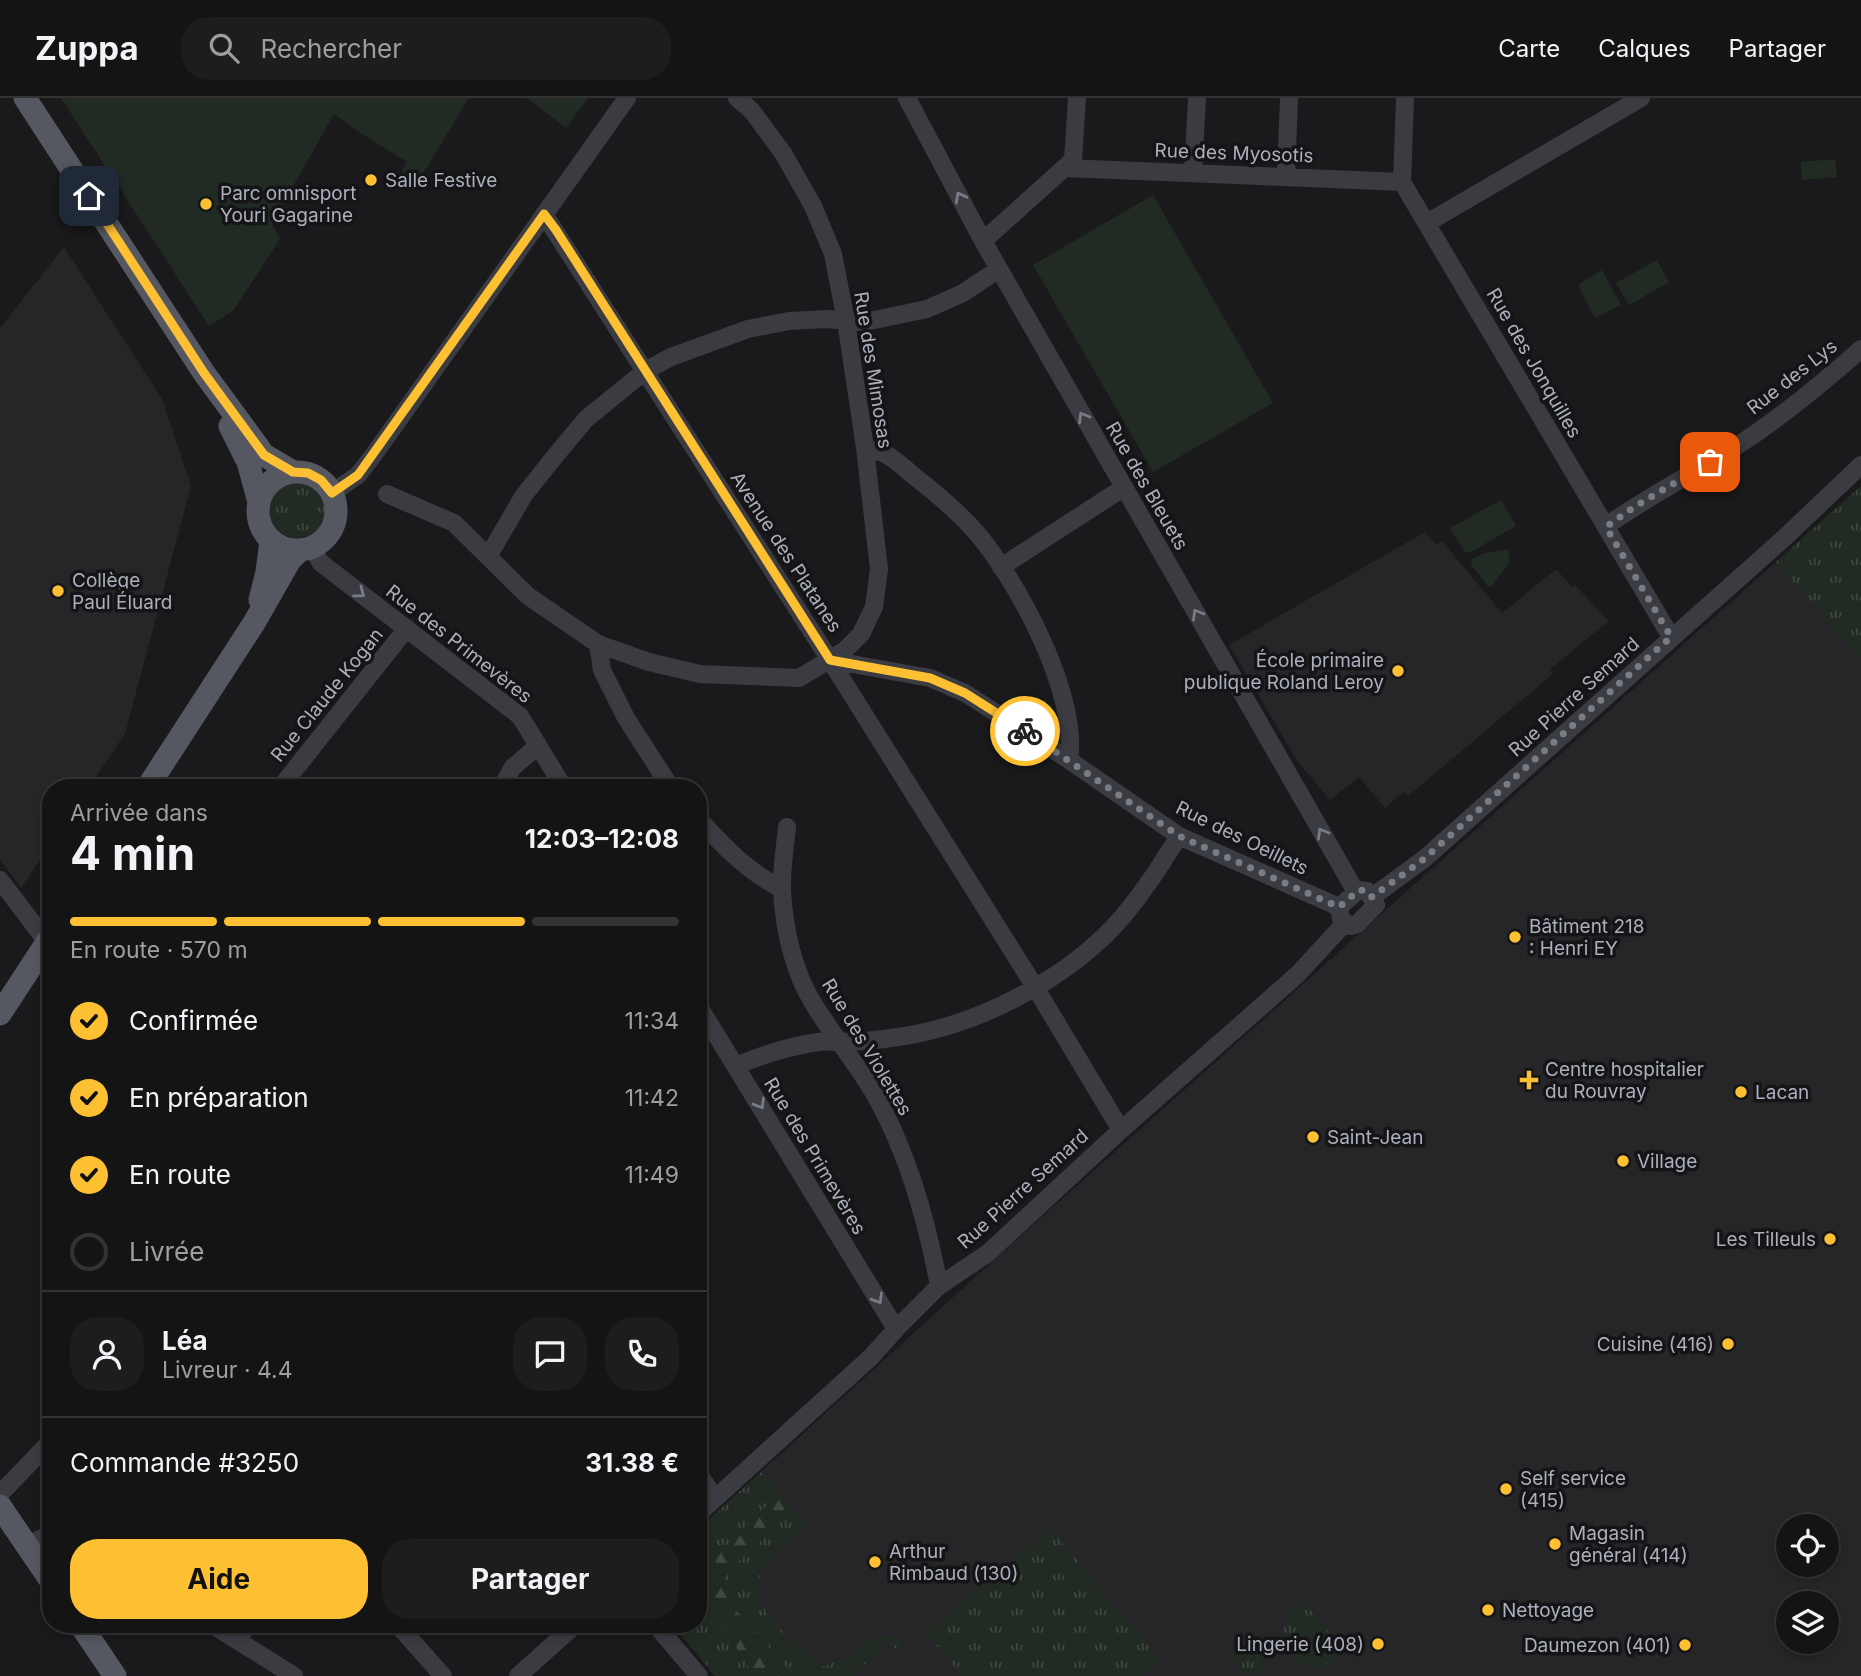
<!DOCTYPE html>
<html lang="fr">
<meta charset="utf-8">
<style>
:root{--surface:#141415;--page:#1d1d1e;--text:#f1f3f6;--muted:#9d9ea0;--line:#333334;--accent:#fcc032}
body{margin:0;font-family:Inter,sans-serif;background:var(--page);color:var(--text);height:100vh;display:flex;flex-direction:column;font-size:26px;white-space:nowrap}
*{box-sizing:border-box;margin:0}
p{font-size:23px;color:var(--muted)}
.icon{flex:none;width:38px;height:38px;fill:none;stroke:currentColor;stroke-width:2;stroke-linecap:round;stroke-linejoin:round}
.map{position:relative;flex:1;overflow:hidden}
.details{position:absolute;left:42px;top:681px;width:665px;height:854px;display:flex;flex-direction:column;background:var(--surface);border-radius:28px;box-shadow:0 4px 10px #0003,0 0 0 2px var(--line)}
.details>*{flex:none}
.controls{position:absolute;left:1776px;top:1416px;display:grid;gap:14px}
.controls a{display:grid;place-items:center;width:63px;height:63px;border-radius:50%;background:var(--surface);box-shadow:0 4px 10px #0003,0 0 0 2px var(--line);font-size:35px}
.pin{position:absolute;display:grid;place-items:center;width:60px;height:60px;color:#fff;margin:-30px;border-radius:14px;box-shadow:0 4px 10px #0006}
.courier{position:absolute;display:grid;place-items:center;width:70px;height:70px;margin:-35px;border:5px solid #fcc032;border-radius:50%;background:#fff;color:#222;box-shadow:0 2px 9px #0007}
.headline em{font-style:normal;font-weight:700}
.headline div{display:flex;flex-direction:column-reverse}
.headline{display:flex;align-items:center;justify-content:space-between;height:119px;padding:0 28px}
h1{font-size:46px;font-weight:700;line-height:52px}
.bar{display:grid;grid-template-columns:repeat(4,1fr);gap:10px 7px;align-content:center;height:84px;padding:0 28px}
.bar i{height:9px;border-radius:5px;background:var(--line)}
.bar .selected{background:var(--accent)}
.bar p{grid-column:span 4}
.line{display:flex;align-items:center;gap:18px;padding:0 28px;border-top:2px solid var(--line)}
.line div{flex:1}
.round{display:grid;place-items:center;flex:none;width:74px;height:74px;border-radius:28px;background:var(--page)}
ol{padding:0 28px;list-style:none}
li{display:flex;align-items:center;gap:21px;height:77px}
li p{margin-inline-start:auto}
li .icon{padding:7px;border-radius:50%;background:var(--accent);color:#111;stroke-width:4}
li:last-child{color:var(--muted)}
li i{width:38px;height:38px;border:4px solid var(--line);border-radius:50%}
.button{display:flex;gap:14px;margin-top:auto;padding:14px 28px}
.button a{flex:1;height:80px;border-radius:28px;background:var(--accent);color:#111;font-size:28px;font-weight:700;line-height:80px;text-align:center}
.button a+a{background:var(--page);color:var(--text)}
header{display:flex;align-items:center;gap:42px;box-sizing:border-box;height:98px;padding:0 35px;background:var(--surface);border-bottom:2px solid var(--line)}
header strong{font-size:33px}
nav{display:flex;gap:38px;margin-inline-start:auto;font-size:24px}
.search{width:490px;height:63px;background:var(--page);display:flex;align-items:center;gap:18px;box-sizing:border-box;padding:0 24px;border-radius:28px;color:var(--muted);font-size:26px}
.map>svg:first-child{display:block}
</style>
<header>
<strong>Zuppa</strong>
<div class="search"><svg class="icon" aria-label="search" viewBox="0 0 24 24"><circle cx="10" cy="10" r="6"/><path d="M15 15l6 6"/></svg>Rechercher</div>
<nav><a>Carte</a><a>Calques</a><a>Partager</a></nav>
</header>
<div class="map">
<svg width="1861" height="1578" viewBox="0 0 1861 1578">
<defs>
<pattern id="grass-tufts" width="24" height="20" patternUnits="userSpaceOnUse" patternTransform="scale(1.75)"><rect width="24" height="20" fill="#212b23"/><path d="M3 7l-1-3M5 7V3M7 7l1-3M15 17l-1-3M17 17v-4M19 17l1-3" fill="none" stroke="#3f4741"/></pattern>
<pattern id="forest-firs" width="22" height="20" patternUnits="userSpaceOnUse" patternTransform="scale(1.75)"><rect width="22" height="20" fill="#212b23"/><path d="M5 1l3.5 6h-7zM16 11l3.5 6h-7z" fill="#3f4741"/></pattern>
</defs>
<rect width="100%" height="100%" fill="#1a1a1c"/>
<path fill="#262629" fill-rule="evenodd" d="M64 149 162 301 191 388 125 636 89 689 51 690V746L21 790 0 762V230Z
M1861 388V1578H715L672 1526H698V1431L1015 1143ZM1788 1428H1827V1466H1788ZM1788 1505H1827V1544H1788Z
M1425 434 1436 447 1442 443 1502 515 1556 471 1572 489 1575 487 1609 523 1550 571 1553 576 1408 698 1404 694 1385 710 1359 679 1330 702 1298 664 1229 547Z"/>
<path fill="url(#grass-tufts)" d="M269 412a28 28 0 1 1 56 0a28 28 0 1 1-56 0Z
M1861 388V562L1776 464Z
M761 1374 780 1395 698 1475V1431Z
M794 1412 808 1429C786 1440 756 1468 758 1496 760 1515 806 1559 823 1568 830 1566 837 1564 844 1560 860 1551 874 1536 894 1536L905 1550 900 1555 889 1544 852 1578H794L735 1511C726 1497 722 1490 727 1474Z
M1050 1430 1160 1561 1140 1578H962L925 1534 987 1484 993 1491 998 1487 992 1479Z
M698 1503 717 1518 754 1578H715L672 1526H698Z
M1304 1504 1344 1553C1314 1578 1301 1576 1281 1542L1286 1516Z
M1258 1535 1262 1538 1261 1577 1248 1578 1231 1558Z"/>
<path fill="url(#forest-firs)" d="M780 1395 794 1412 727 1474C722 1490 726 1497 735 1511L794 1578H754L717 1518 698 1503V1475Z"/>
<path fill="#212b23" d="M61 0H469L416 87 400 77 407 64 362 36 334 16 272 125 280 141 233 213 209 228Z
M527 0H588L566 30Z
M1835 61 1837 79 1802 82 1801 64Z
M1153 97 1273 305 1153 374 1033 167Z
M1657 162 1669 184 1629 207 1616 185Z
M1602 172 1621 207 1595 220 1578 187Z
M1501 402 1516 428 1469 455 1464 453 1450 430Z
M1508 451 1510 464 1491 489 1488 488 1471 467 1472 461 1485 455Z"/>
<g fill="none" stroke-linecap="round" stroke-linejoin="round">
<path stroke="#3b3b42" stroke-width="18" d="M907 0 983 143 1356 794
M1405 0 1402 84 1671 539
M1064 70 1402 84
M1193 75 1197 0
M1286 78 1289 0
M544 116 830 562 1035 889 1121 1032
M1427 125 1641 0
M983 143 1073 62 1077 0
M865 350C871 352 879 353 885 356 896 361 906 372 915 379 936 395 957 413 975 433 1017 481 1079 597 1069 662
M332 395 358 377 375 355 627 0
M387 396 454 425 528 498 598 546 649 564 700 576 799 580 844 553 861 536 874 509 879 471 865 350 846 223 833 156 813 108 783 55 752 13 737 0
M1606 428C1650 397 1698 373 1743 344 1785 316 1824 284 1861 251
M311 449 321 465 520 618 564 690
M489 457 524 397 556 357 586 321 645 273 671 259 748 231 789 223 826 221 865 224 927 211 963 195 999 171
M1001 469 1123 390
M598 546 602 572 626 620 671 690
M830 562 930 580 965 595 1069 662 1179 738 1339 809
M280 690 407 530
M501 690 513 669 538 648
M698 720C723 748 748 774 782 791
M787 729C785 750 781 772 782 793 784 829 793 873 813 905 833 938 859 968 878 1002 909 1059 927 1123 939 1188
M0 782 47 844
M1359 792 1367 793 1376 807 1357 826 1350 828 1341 821 1339 809Z
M1372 799 1424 761 1782 442 1861 367
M698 907 896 1231
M736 968C762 957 790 948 818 944 825 943 832 944 839 944 859 944 879 942 898 939 978 928 1072 879 1124 817 1145 792 1162 765 1179 738
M698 1375 715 1400
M0 1396 51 1343
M698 1416 871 1259 896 1231 939 1188 988 1155 1121 1032 1298 876 1345 825
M27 1447 51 1436
M211 1526 294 1578
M397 1526 443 1578
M655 1526 699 1578
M235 1541 251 1526
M518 1578 576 1526"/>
<path stroke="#565861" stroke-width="23" d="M25 0 204 275 264 357 293 374
M230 328 248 364 259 404
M258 413a39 39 0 1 1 78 0a39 39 0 1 1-78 0Z
M260 502 267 474 271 442
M147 690 254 525 290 462 300 452
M0 916 51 838
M0 1408 51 1483
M80 1526 115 1578"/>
</g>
<defs><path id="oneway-chevron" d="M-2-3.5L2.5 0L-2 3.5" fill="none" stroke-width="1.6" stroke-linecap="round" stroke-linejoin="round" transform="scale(1.75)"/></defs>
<g stroke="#797b85">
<use href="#oneway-chevron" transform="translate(960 99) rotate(-118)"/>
<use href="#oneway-chevron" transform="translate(1083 319) rotate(-120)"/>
<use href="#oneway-chevron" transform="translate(360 495) rotate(37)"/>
<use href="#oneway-chevron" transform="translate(1197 516) rotate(-120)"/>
<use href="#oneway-chevron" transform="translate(1322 735) rotate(-120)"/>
<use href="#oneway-chevron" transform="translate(760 1006) rotate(59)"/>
<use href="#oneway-chevron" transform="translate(878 1201) rotate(59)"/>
</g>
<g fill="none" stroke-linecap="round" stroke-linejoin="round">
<path stroke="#797c84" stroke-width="7" stroke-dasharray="0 12.6" d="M1025 633 1179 738 1339 809 1359 792 1367 793 1372 799 1424 761 1671 539 1606 429 1634 409 1710 364"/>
<path stroke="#fcc032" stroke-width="9" d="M89 98 204 275 264 357 293 374 308 375 321 382 332 395 358 377 544 116 556 132 830 562 930 580 965 595 1025 633"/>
</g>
<g fill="#fcc032" stroke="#151517" stroke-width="2.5">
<circle cx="371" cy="82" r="7"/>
<circle cx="206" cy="106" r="7"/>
<circle cx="58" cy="493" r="7"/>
<circle cx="1398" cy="573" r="7"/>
<circle cx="1515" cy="839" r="7"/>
<path d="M1525.5 971.5h7v7h7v7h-7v7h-7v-7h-7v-7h7z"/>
<circle cx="1741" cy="994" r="7"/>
<circle cx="1313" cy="1039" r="7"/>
<circle cx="1623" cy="1063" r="7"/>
<circle cx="1830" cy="1141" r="7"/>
<circle cx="1728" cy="1246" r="7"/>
<circle cx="1506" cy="1391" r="7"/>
<circle cx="1555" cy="1446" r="7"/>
<circle cx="875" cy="1464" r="7"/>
<circle cx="1488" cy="1512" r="7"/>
<circle cx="1378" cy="1546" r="7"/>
<circle cx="1685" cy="1547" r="7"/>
</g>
<g text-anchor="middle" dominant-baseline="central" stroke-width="7" stroke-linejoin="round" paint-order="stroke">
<g font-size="19" fill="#acb0bc" stroke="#151517">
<text transform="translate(1234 55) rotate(2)">Rue des Myosotis</text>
<text transform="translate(1534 265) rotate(60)">Rue des Jonquilles</text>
<text transform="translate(873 272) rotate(81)">Rue des Mimosas</text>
<text transform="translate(1792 279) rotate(-38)">Rue des Lys</text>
<text transform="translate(1147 388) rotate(60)">Rue des Bleuets</text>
<text transform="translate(786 454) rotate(57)">Avenue des Platanes</text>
<text transform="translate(459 546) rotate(38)">Rue des Primevères</text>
<text transform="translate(327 597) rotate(-51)">Rue Claude Kogan</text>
<text transform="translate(1574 599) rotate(-42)">Rue Pierre Semard</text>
<text transform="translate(1242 740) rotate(26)">Rue des Oeillets</text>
<text transform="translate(867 949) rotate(59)">Rue des Violettes</text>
<text transform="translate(815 1058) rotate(59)">Rue des Primevères</text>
<text transform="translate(1023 1091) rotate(-42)">Rue Pierre Semard</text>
</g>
<g font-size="19" fill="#acb0bc" stroke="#151517" text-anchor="start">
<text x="385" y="82">Salle Festive</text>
<text x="220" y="95">Parc omnisport<tspan x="220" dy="22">Youri Gagarine</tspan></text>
<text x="72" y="482">Collège<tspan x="72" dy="22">Paul Éluard</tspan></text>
<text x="1384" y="562" text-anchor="end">École primaire<tspan x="1384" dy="22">publique Roland Leroy</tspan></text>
<text x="1529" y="828">Bâtiment 218<tspan x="1529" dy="22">: Henri EY</tspan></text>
<text x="1545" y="971">Centre hospitalier<tspan x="1545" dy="22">du Rouvray</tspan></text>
<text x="1755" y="994">Lacan</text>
<text x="1327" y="1039">Saint-Jean</text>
<text x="1637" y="1063">Village</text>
<text x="1816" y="1141" text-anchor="end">Les Tilleuls</text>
<text x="1714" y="1246" text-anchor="end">Cuisine (416)</text>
<text x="1520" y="1380">Self service<tspan x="1520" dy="22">(415)</tspan></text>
<text x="1569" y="1435">Magasin<tspan x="1569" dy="22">général (414)</tspan></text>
<text x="889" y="1453">Arthur<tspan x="889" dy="22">Rimbaud (130)</tspan></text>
<text x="1502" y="1512">Nettoyage</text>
<text x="1364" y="1546" text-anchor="end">Lingerie (408)</text>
<text x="1671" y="1547" text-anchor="end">Daumezon (401)</text>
</g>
</g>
</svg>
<div class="controls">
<a><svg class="icon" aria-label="locate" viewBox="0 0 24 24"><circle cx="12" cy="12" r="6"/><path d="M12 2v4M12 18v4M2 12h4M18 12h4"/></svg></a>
<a><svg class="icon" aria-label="layers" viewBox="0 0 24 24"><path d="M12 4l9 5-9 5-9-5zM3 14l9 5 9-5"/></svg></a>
</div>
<div class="pin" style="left:1710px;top:364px;background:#ea580c"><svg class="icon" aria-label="bag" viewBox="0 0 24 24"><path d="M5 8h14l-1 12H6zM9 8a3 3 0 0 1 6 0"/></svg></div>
<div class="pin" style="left:89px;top:98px;background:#1f2937"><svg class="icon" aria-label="home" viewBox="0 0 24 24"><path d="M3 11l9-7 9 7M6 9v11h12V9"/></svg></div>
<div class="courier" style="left:1025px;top:633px"><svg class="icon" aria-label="bike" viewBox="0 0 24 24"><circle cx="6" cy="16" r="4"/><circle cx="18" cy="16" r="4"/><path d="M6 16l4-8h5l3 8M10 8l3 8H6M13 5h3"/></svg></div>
<section class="details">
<div class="headline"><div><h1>4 min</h1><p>Arrivée dans</p></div><em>12:03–12:08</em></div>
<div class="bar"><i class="selected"></i><i class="selected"></i><i class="selected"></i><i></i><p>En route · 570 m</p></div>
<ol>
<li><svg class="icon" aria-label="check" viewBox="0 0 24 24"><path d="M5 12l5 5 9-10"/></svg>Confirmée<p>11:34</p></li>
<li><svg class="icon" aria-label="check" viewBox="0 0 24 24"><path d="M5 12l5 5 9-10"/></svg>En préparation<p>11:42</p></li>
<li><svg class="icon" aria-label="check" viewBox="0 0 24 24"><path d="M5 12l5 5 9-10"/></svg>En route<p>11:49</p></li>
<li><i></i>Livrée</li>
</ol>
<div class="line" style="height:126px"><a class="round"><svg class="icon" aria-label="person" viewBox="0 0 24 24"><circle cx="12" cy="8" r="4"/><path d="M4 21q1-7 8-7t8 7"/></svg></a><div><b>Léa</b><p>Livreur · 4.4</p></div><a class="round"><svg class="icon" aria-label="chat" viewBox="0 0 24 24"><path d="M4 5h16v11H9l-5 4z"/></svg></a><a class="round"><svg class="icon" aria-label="phone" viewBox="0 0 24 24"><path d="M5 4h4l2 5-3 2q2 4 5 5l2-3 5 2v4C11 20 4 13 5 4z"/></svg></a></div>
<div class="line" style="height:91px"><div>Commande #3250</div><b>31.38 €</b></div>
<div class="button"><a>Aide</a><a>Partager</a></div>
</section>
</div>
